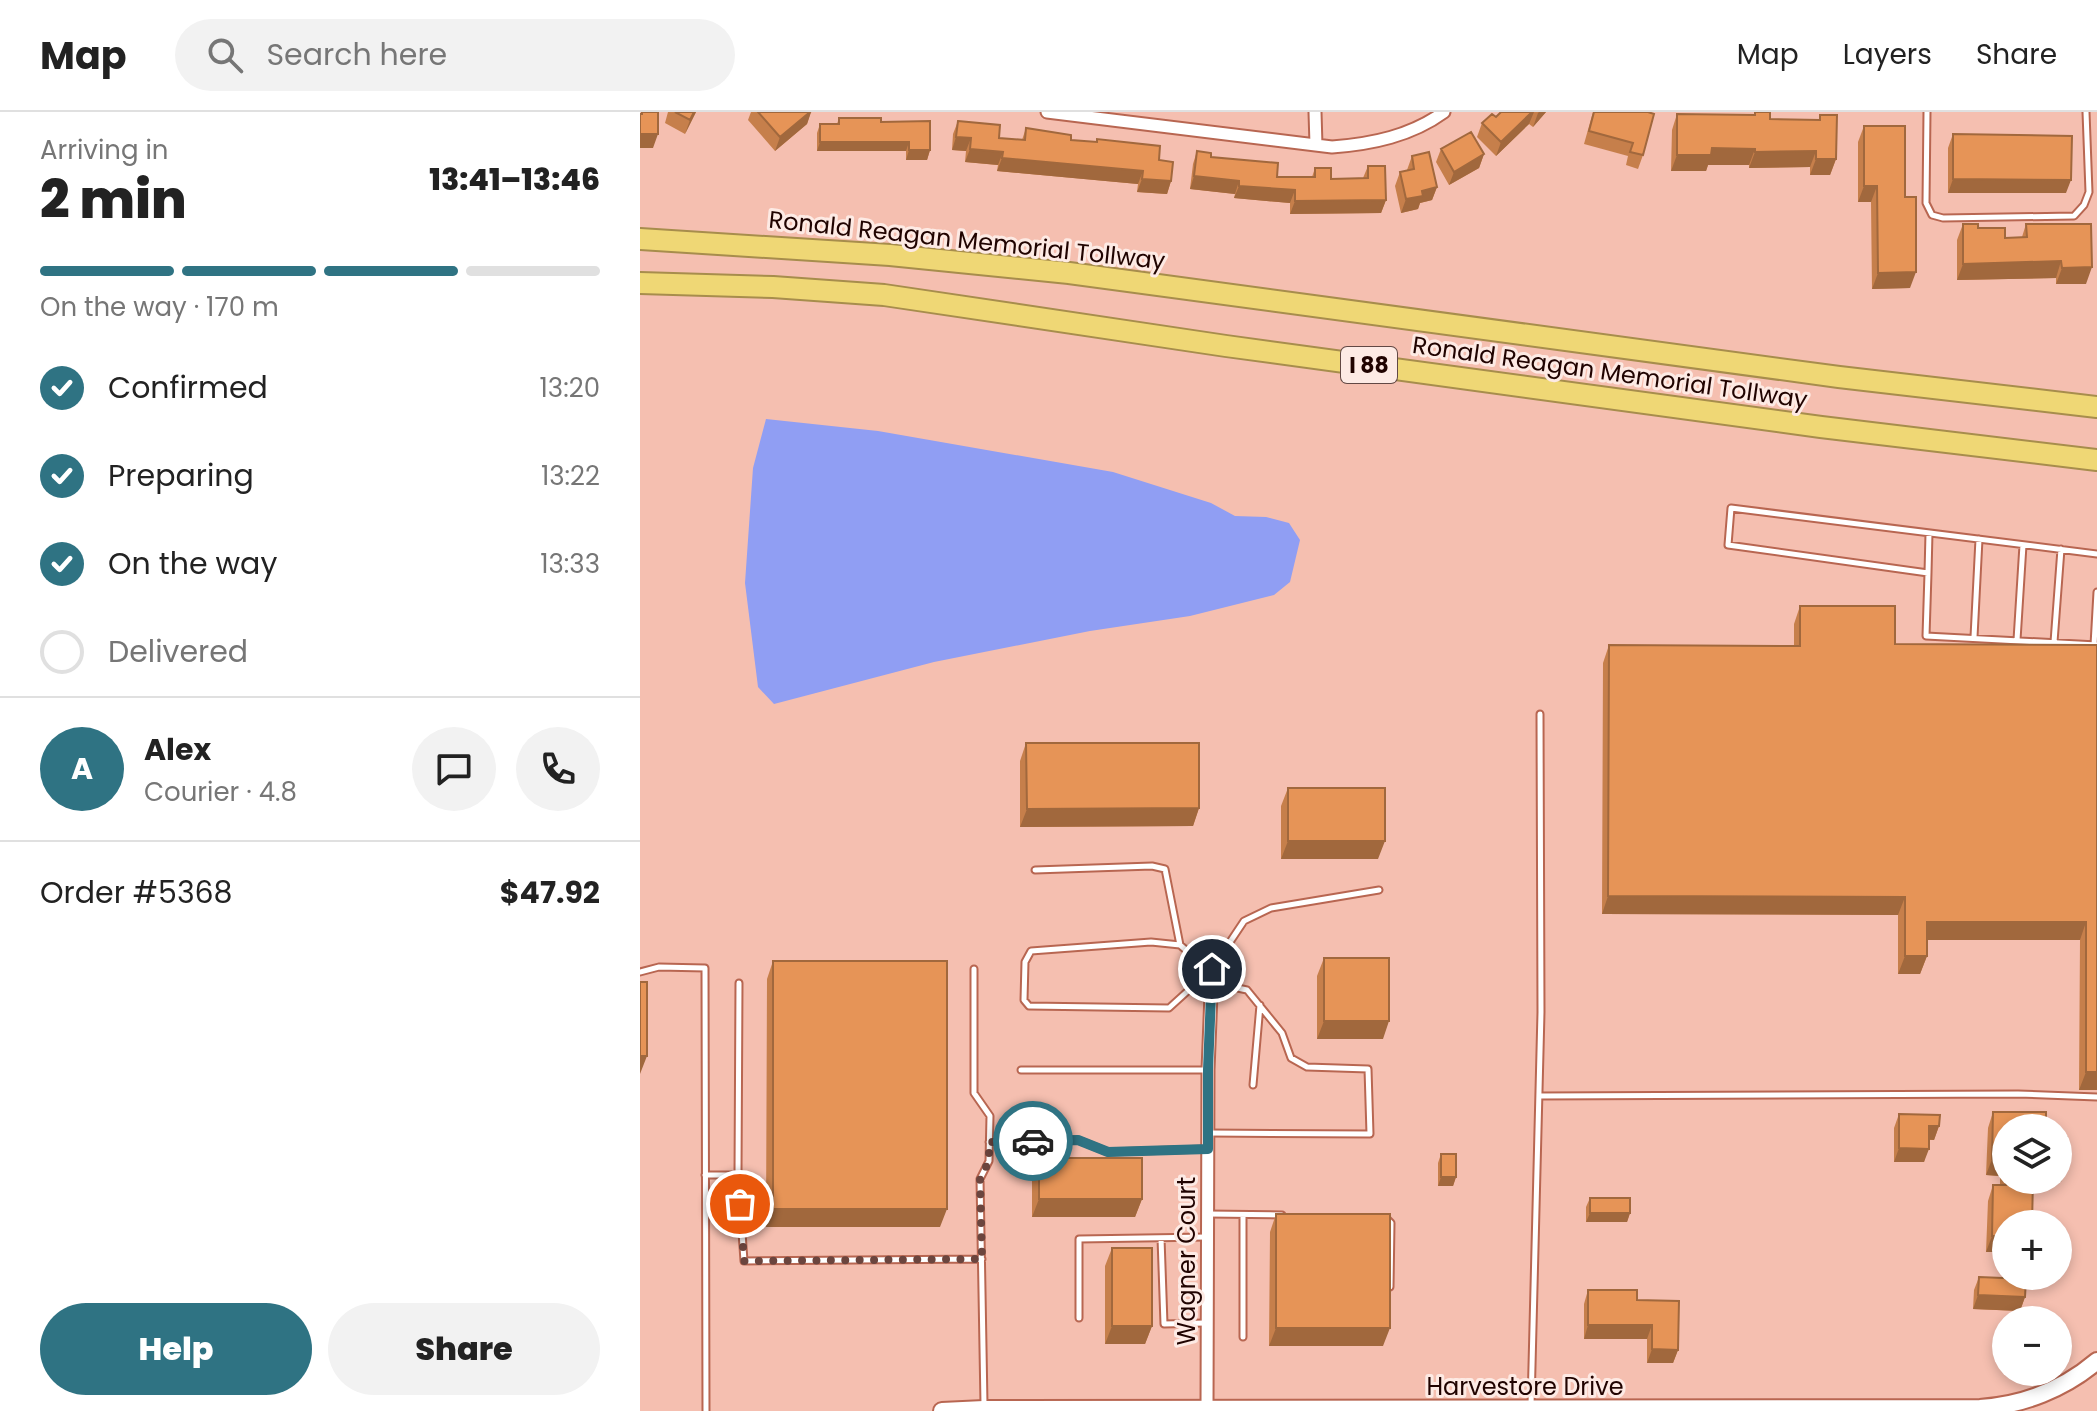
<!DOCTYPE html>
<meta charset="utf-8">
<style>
:root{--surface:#fff;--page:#f2f2f2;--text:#222;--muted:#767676;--line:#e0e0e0;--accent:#2f7383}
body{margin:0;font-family:Poppins,sans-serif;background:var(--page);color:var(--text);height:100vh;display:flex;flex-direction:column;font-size:30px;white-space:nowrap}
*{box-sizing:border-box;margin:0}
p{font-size:26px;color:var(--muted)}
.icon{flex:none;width:44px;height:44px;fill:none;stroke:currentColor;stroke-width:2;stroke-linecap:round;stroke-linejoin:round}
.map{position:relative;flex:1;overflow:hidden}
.sheet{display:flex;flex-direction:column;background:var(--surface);width:640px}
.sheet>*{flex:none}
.buttons{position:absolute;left:1352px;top:1002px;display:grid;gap:16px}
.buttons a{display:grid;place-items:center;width:80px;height:80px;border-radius:50%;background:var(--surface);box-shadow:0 4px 12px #0003;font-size:40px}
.pin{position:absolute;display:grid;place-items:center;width:68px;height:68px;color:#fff;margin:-34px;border:4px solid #fff;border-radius:50%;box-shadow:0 2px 8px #0007}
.courier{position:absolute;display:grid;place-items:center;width:80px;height:80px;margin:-40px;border:6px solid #2f7383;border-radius:50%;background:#fff;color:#222;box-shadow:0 2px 10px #0007}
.headline em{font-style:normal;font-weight:800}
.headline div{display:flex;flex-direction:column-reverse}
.headline{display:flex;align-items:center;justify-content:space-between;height:136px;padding:0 40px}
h1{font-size:52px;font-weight:800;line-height:60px}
.bar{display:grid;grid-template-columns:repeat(4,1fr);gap:12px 8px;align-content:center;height:96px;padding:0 40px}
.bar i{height:10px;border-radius:6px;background:var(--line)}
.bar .active{background:var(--accent)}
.bar p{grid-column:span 4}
.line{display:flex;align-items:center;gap:20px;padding:0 40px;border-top:2px solid var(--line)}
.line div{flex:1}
.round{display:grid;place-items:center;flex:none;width:84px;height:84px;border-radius:42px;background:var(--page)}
ol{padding:0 40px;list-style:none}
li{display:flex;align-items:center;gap:24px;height:88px}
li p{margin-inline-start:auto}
li .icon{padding:8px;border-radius:50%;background:var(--accent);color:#fff;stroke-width:4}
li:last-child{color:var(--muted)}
li i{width:44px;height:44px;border:4px solid var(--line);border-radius:50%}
.action{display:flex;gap:16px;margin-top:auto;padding:16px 40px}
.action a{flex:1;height:92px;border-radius:48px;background:var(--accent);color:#fff;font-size:32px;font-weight:800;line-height:92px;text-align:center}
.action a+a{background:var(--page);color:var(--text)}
header{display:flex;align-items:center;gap:48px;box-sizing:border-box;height:112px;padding:0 40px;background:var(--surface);border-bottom:2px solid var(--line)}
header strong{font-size:38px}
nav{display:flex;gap:44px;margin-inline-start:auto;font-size:28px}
.search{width:560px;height:72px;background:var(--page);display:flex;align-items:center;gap:20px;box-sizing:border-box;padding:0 28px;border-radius:44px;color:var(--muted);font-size:30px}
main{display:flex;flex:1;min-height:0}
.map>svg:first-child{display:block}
</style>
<header>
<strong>Map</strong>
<div class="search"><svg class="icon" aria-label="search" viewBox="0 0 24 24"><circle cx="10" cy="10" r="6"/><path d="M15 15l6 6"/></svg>Search here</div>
<nav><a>Map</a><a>Layers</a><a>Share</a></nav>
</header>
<main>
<section class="sheet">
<div class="headline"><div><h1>2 min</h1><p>Arriving in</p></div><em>13:41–13:46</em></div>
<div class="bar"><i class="active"></i><i class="active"></i><i class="active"></i><i></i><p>On the way · 170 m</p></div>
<ol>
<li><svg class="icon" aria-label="check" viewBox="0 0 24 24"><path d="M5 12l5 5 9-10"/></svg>Confirmed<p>13:20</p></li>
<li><svg class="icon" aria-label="check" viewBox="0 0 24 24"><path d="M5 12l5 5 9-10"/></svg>Preparing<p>13:22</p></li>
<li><svg class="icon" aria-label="check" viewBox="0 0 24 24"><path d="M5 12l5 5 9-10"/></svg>On the way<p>13:33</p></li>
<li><i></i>Delivered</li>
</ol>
<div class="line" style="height:144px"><b class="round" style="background:var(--accent);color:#fff">A</b><div><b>Alex</b><p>Courier · 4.8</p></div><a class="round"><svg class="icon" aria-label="chat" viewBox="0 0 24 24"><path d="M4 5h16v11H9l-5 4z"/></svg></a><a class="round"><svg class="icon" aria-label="phone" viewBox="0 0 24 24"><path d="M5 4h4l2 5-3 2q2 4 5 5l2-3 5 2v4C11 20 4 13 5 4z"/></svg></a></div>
<div class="line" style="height:104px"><div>Order #5368</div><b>$47.92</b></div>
<div class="action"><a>Help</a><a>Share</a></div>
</section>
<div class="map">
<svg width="1457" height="1299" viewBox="0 0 1457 1299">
<rect width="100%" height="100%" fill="#f5bfb0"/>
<path fill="#909ef3" d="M126 307 238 319 473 360 571 391 595 404 626 405 649 411 660 428 650 470 634 483 550 504 450 519 294 550 134 592 118 575 105 471 113 356Z"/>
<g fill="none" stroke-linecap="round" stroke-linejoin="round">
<g stroke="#b86651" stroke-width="9">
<path id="lane" d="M1287 0 1286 91 1292 103 1303 106 1434 104 1444 93 1449 80 1446 0
M1457 442 1091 396 1088 433 1288 461 1286 524 1457 533
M1288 461 1289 421
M1334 525 1339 427
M1377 528 1383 433
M1414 530 1421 437
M1454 533 1457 480
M395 758 512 754 525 757 540 833
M334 857V981L350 1004 349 1049 340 1067 344 1292
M0 860 19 855 65 856 66 1299
M99 871 98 1063 104 1149 342 1147
M381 958H567
M613 973 620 893
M899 984 1378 982 1457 985
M569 1021 730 1022 728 957 667 955 651 946 642 921 607 878 588 874 540 833 511 830 391 839 385 850 384 888 389 894 529 896 572 857 604 809 631 796 739 778
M349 1030 438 1028 468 1040 566 1037
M65 1063H98
M568 1102 642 1103
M603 1103V1225
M747 1107 751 1111 750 1175
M521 1126 524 1212 565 1211
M439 1206V1127L567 1125
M891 1293 901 900 900 602"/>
</g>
<g stroke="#b86651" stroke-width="15">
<path id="street" d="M407 0 692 35C732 32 771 24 804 0
M675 0 676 33
M567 1298 568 958 572 857"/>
</g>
<g stroke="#b86651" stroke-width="20">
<path id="secondary" d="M302 1299 344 1297 1340 1296C1383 1293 1424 1277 1457 1249"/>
</g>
<g stroke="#a78d4c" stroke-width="24">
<path id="highway" d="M0 127 250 143 429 161 1199 265 1457 295
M0 171 133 175 244 183 586 234 1181 315 1457 348"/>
</g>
<use href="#lane" stroke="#fff" stroke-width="5"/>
<use href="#street" stroke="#fff" stroke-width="11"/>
<use href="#secondary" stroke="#fff" stroke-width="16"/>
<use href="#highway" stroke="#efd775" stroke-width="20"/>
</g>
<path fill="#c67f4b" d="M28 0H56L45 22 25 11Z
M111 0H171L167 12 135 39 108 8Z
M861 0H906L893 15 889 12 856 44 837 25 842 11 856 5Z
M953 0H1008L1003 43 998 57 986 53 988 44 944 32Z
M1115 0 1130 7 1179 8 1180 3 1196 47 1190 63H1170V55L1109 56V53H1068L1066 59H1031L1032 18 1037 2 1114 3Z
M199 6 241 10 290 38 287 48H266V39H177V21L180 12H197Z
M318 9 359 26 382 28 386 16 431 28 531 69 527 82 497 80 498 72 357 59 358 53 325 50 326 39 312 38 313 22Z
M1224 14 1265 85 1270 176 1232 177 1231 90H1218V30Z
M1313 22 1426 81H1308V36Z
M801 37 844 42 839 56 809 73 796 50Z
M557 39 571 45 637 65H672L675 56 691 67 723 66 728 54 746 88 741 101 650 102V91L594 86 595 82 550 77 553 52Z
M772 44 797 75 792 88 780 91 778 97 761 101 755 74 760 60 767 58Z
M1323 112 1365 126 1382 125 1386 112 1446 172H1416V166L1317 168V128Z
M1160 494 1255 532 1457 533V978H1439L1440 828H1287V844L1280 862H1258V803L962 802 963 551 969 533 1154 534V512Z
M386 631 559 696 553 714 380 715V649Z
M648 676 738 747H641V694Z
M684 846 743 927H677V864Z
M133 849 300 1115H126L127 867Z
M1353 1000 1366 1016 1421 1070 1399 1069 1395 1079H1393L1366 1112V1140H1346L1348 1089 1353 1073H1360V1064L1346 1063 1348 1016Z
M1259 1002 1299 1014 1294 1028H1289L1284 1050H1254V1016Z
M801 1042 816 1065 813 1074H798V1051Z
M399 1046 502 1087 495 1105H392V1064Z
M950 1086 990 1101 987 1110H946V1095Z
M636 1102 743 1234H629L630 1120Z
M472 1136 512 1214 505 1232H465V1154Z
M1339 1165 1385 1185 1380 1199 1333 1197 1334 1178Z
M948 1178 997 1188 1038 1238 1033 1251H1007V1227H944V1192Z"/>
<path fill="#a1683d" d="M54 0H56L45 22 50 8Z
M170 0H171L167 12 135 39 140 25Z
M892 0H894L889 12 856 44 861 30Z
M899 0H906L893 15 898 1Z
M0 22H18L13 36H0Z
M316 25 331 26 326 39 312 38Z
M180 30H269L266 39H177Z
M1072 36 1115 37 1109 53H1068L1066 59H1031L1037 43Z
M330 37 363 40 358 53 325 50Z
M269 38H290L287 48H266Z
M1176 39 1170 55 1109 56 1115 40Z
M844 42 839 56 809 73 814 60Z
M362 46 503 59 498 72 357 59Z
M1176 47H1196L1190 63H1170Z
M554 64 599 69 595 82 550 77Z
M502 67 531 69 527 82 497 80Z
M1313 67 1431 68 1426 81H1308Z
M599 74 655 78 650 91 594 86Z
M1224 74H1237L1231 90H1218Z
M797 75 792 88 780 91 778 97 761 101 766 87 782 79Z
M746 88 741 101 650 102 655 89Z
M1421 149 1416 166 1317 168 1323 152Z
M1452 155 1446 172H1416L1422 156Z
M1276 160 1270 176 1232 177 1238 161Z
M559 696 553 714 380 715 387 697Z
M648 729H745L738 747H641Z
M968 784 1265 785 1258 803 962 802Z
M1287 810H1446L1440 828H1280Z
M1265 844H1287L1280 862H1258Z
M684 909H749L743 927H677Z
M0 944H7L0 962Z
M1446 960H1457V978H1439Z
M1289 1014H1299L1294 1028 1284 1027Z
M1259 1036 1289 1037 1284 1050H1254Z
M1352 1047 1366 1048 1360 1064 1346 1063Z
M1418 1054H1427L1421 1070 1399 1069 1395 1079H1387L1391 1068H1418Z
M801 1065H816L813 1074H798Z
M399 1087H502L495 1105H392Z
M133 1097H307L300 1115H126Z
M950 1101H990L987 1110H946Z
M1352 1124H1366V1140H1346Z
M1338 1183 1385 1185 1380 1199 1333 1197Z
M948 1213H1012L1007 1227H944Z
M472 1214H512L505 1232H465Z
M636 1216H750L743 1234H629Z
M1012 1237 1038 1238 1033 1251H1007Z"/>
<path fill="#e69457" stroke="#a1683d" stroke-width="2" d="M2 0H18V22H0V2H2Z
M35 0H54L50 8Z
M118 0H170L140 25Z
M861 0H892L861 30 842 11 852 2 856 5Z
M954 0H1008L1014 2 1003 43 990 40 993 31 949 19Z
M1115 0H1130V7L1180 8V3H1197L1196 47H1176V39L1115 40V37L1072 36 1071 43H1037V2L1115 3Z
M199 6H241V10L290 9V38H269V30H180V12H199Z
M318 9 360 13 359 26 385 28 386 16 431 23V28L457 30V27L520 34 519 48 533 50 531 69 502 67 503 59 362 46 363 40 330 37 331 26 316 25Z
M1224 14H1265V85H1276V160L1238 161 1237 74H1224Z
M831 20 844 42 814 60 801 37Z
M1313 22 1432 24 1431 68 1313 67Z
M557 39 571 41V45L638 51 637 65H675V56H691V67L728 66V54H745L746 88 655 89V78L599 74V69L554 64Z
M789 40 797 75 782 79 783 84 766 87 760 60 774 57 772 44Z
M1323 112H1338V116H1365V126L1387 125 1386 112H1451L1452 155 1422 156 1421 149 1323 152Z
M1160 494H1255V532L1457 533V960H1446V810H1287V844H1265V785L968 784 969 533 1160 534Z
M386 631H559V696L387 697Z
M648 676H745V729H648Z
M684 846H749V909H684Z
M133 849H307V1097H133Z
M0 870H7V944H0Z
M1353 1000H1406V1016H1366V1068H1393L1392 1112H1366V1124H1352L1353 1073H1366V1048L1352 1047Z
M1259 1002 1300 1003 1299 1014H1289V1037L1259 1036Z
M1418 1025H1427V1054H1418Z
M801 1042H816V1065H801Z
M399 1046H502V1087H399Z
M950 1086H990V1101H950Z
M636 1102H750V1216H636Z
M472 1136H512V1214H472Z
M1339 1165 1386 1167 1385 1185 1338 1183Z
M948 1178H997V1188L1039 1189 1038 1238 1012 1237V1213H948Z"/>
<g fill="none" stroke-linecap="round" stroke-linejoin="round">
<path stroke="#6b453e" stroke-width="8" stroke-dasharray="0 14.4" d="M100 1092 104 1149 342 1147 340 1067 349 1049V1030L393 1029"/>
<path stroke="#2f7383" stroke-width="10" d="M393 1029 438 1028 468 1040 568 1037V958L572 857"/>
</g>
<g text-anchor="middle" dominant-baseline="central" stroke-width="6" stroke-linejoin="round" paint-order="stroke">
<rect fill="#fdeae4" stroke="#624844" stroke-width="2" x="701" y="235" width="56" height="36" rx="6"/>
<g font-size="22" font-weight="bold" fill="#200300">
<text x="729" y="253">I 88</text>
</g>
<g font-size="24" fill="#200300" stroke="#fdeae4">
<text transform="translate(327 128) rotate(6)">Ronald Reagan Memorial Tollway</text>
<text transform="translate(970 260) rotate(8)">Ronald Reagan Memorial Tollway</text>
<text transform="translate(546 1149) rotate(-90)">Wagner Court</text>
<text x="885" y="1274">Harvestore Drive</text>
</g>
</g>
</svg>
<div class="buttons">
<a><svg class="icon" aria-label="layers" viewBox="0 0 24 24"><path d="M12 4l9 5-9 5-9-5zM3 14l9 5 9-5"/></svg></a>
<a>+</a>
<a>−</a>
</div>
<div class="pin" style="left:100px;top:1092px;background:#ea580c"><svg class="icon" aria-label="bag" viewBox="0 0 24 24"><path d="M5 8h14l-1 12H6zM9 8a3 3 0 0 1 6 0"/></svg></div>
<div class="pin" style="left:572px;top:857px;background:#1f2937"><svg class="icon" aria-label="home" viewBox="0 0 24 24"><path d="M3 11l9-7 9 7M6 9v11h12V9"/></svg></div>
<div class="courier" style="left:393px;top:1029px"><svg class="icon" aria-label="car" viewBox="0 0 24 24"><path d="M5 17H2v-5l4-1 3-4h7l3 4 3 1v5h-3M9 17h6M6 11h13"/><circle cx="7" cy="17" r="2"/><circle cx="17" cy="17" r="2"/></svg></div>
</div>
</main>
